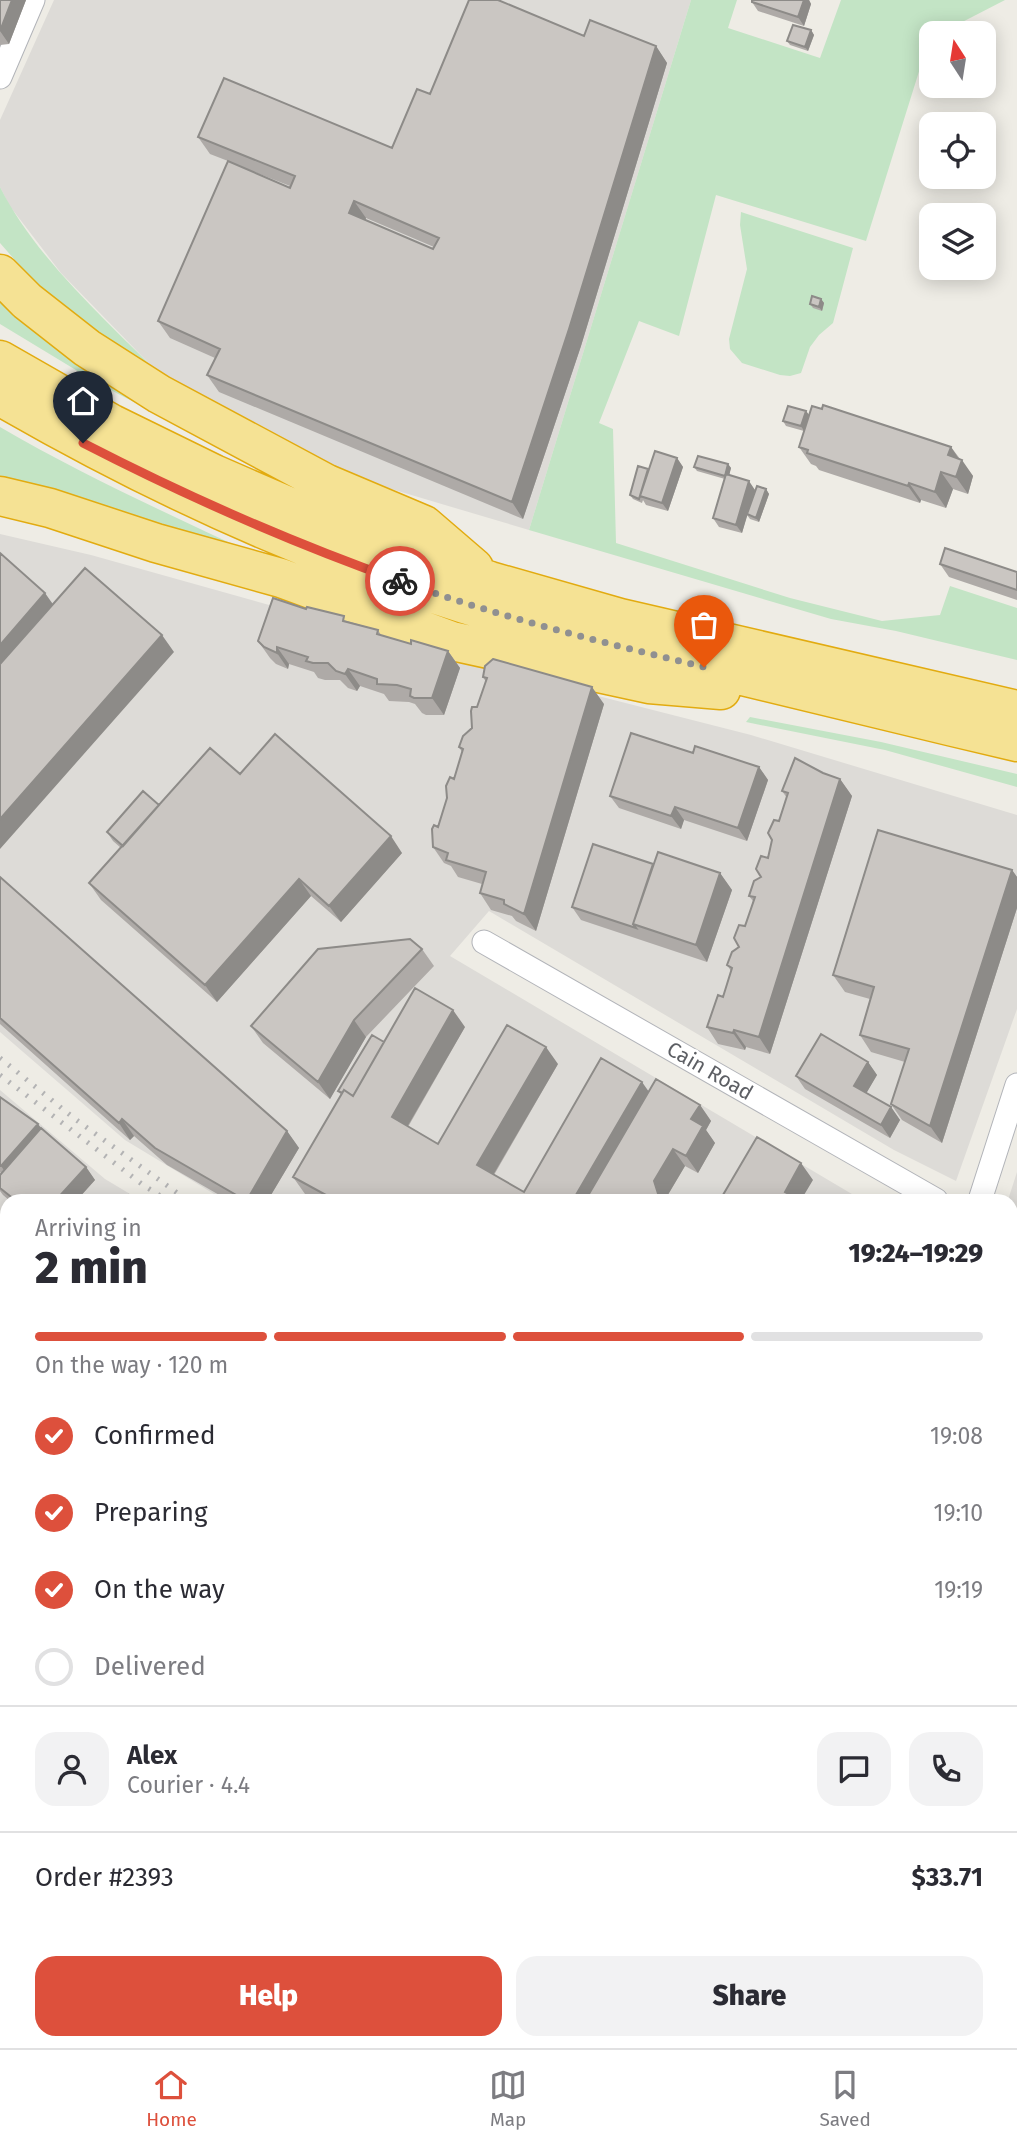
<!DOCTYPE html>
<meta charset="utf-8">
<style>
:root{--surface:#fff;--page:#f2f2f3;--text:#2b2b33;--muted:#7c7c81;--line:#e1e1e2;--accent:#dd503c}
body{margin:0;font-family:"Fira Sans",sans-serif;background:var(--page);color:var(--text);height:100vh;display:flex;flex-direction:column;font-size:26px;white-space:nowrap}
*{box-sizing:border-box;margin:0}
p{font-size:23px;color:var(--muted)}
.icon{flex:none;width:38px;height:38px;fill:none;stroke:currentColor;stroke-width:2;stroke-linecap:round;stroke-linejoin:round}
.map{position:relative;flex:1;overflow:hidden}
.sheet{position:absolute;left:0px;top:1194px;width:1018px;height:856px;display:flex;flex-direction:column;background:var(--surface);border-radius:21px 21px 0 0;box-shadow:0 4px 18px #0003}
.sheet>*{flex:none}
.needle{width:46px;rotate:348deg}
.controls{position:absolute;left:919px;top:21px;display:grid;gap:14px}
.controls a{display:grid;place-items:center;width:77px;height:77px;border-radius:14px;background:var(--surface);box-shadow:0 4px 18px #0003;font-size:35px}
.pin{position:absolute;display:grid;place-items:center;width:60px;height:60px;color:#fff;margin:-72px -30px;border-radius:50% 50% 50% 0;rotate:-45deg;box-shadow:0 0 7px #0007}
.pin .icon{rotate:45deg}
.courier{position:absolute;display:grid;place-items:center;width:70px;height:70px;margin:-35px;border:5px solid #dd503c;border-radius:50%;background:#fff;color:#222;box-shadow:0 2px 9px #0007}
.head em{font-style:normal;font-weight:800}
.head div{display:flex;flex-direction:column-reverse}
.head{display:flex;align-items:center;justify-content:space-between;height:119px;padding:0 35px}
h1{font-size:46px;font-weight:800;line-height:52px}
.bar{display:grid;grid-template-columns:repeat(4,1fr);gap:10px 7px;align-content:center;height:84px;padding:0 35px}
.bar i{height:9px;border-radius:5px;background:var(--line)}
.bar .selected{background:var(--accent)}
.bar p{grid-column:span 4}
.line{display:flex;align-items:center;gap:18px;padding:0 35px;border-top:2px solid var(--line)}
.line div{flex:1}
.round{display:grid;place-items:center;flex:none;width:74px;height:74px;border-radius:21px;background:var(--page)}
ol{padding:0 35px;list-style:none}
li{display:flex;align-items:center;gap:21px;height:77px}
li p{margin-inline-start:auto}
li .icon{padding:7px;border-radius:50%;background:var(--accent);color:#fff;stroke-width:4}
li:last-child{color:var(--muted)}
li i{width:38px;height:38px;border:4px solid var(--line);border-radius:50%}
.primary-button{display:flex;gap:14px;margin-top:auto;padding:14px 35px}
.primary-button a{flex:1;height:80px;border-radius:21px;background:var(--accent);color:#fff;font-size:28px;font-weight:800;line-height:80px;text-align:center}
.primary-button a+a{background:var(--page);color:var(--text)}
.dock{display:flex;justify-content:space-around;align-items:center;height:98px;border-top:2px solid var(--line);background:var(--surface);font-size:19px;color:var(--muted)}
.dock a{display:grid;justify-items:center;gap:4px}
.dock .selected{color:var(--accent)}
.map>svg:first-child{display:block}
</style>
<div class="map">
<svg width="1017" height="2048" viewBox="0 0 1017 2048">
<rect width="100%" height="100%" fill="#eeece5"/>
<path fill="#fbf6dc" d="M1012 1658 1017 1663V1737L1012 1731Z"/>
<path fill="#dddbd7" d="M54 0H691L529 530 351 477 168 383 61 273 9 205 0 187V120Z
M0 534 91 555 551 684 751 735 1017 815V1009L956 1181 894 1150 489 911 450 956 862 1200H224L125 1140 0 1032Z
M0 1090 105 1179 140 1200H7V1252L0 1247Z
M1017 1172V1582L1012 1577V1200H1008Z
M0 1323 7 1329V1988L0 1991Z
M1012 2001 1017 2006V2048H24L34 2042H1012Z"/>
<path fill="#c3e4c5" d="M691 0H737L728 28 820 58 841 0H1005L941 33H931L866 241 716 195 679 336 639 321 599 423 613 429 616 543 790 598 882 621 940 615 950 586 1017 608V660L896 631 831 619 529 530Z
M0 187C37 261 111 324 168 383L118 351 43 292 0 243Z
M741 212 853 248 833 323 819 335 810 347 801 373 790 376 780 375 742 363 730 349 729 339 747 269 740 225Z
M0 289 163 417 99 384 0 324Z
M0 427C84 476 173 516 260 557L0 491Z
M750 717 881 742 1017 774V787L885 750 746 722Z"/>
<g fill="none" stroke-linecap="round" stroke-linejoin="round">
<g stroke="#b2b4b9" stroke-width="25">
<path id="minor" d="M0 77 33 0
M484 942 936 1200
M980 1200 1017 1085"/>
</g>
<g stroke="#b4b6bb" stroke-width="34">
<path id="secondary" d="M1012 1969 1017 1974
M0 2019 7 2017"/>
</g>
<g stroke="#e7c964" stroke-width="38">
<path id="primary" d="M0 1285 7 1291
M1012 1618 1017 1623"/>
</g>
<g stroke="#e2ab10" stroke-width="41">
<path id="motorway" d="M0 274 27 301 87 348 159 394 327 484 424 525 474 568
M0 360 112 424 214 474 320 520 490 581 620 618 1017 710
M0 396C147 481 302 553 464 604 537 627 611 644 685 662 795 689 906 716 1017 742
M0 496 50 508 156 543 281 578 452 641 649 684 721 690"/>
</g>
<use href="#minor" stroke="#fff" stroke-width="23"/>
<use href="#secondary" stroke="#fff" stroke-width="32"/>
<use href="#primary" stroke="#f9f1ae" stroke-width="35"/>
<use href="#motorway" stroke="#f5e294" stroke-width="38"/>
<path stroke="#b3b3b4" stroke-width="5" stroke-dasharray="2 9" stroke-linecap="butt" d="M0 1058 75 1119 187 1200
M0 1075 143 1185 167 1200
M1012 1758 1017 1764
M1012 1799 1017 1805"/>
</g>
<path fill="#aeaaa7" fill-rule="evenodd" d="M0 0H26L9 44 0 45Z
M752 0H809L811 4 804 26 758 11 752 2Z
M811 30 814 35 808 51 790 45 787 41Z
M584 36 656 46 667 63 581 346 523 519 219 392 207 375 215 358 170 338 158 321 228 161 210 154 198 137 392 148 430 94ZM232 163 290 186V188ZM366 218 434 247 433 249 365 220Z
M821 299 824 303 822 311 813 308 810 304Z
M806 411 809 415 804 431 786 426 783 421Z
M799 447H951L973 476 968 494 953 489 946 508 921 500 920 503 819 470 816 466 811 464Z
M677 458 683 467 668 511 646 505 643 500 642 503 633 499 630 495 648 469V470Z
M728 464 731 468 729 475 755 490 766 489 769 494 759 522 750 519 747 515 742 533 719 527 713 518 725 479 697 471 694 467Z
M940 564 1017 572V600L949 577Z
M306 609 378 630 381 635 411 644 448 651 460 668 444 715H426L422 713 415 704 409 702 389 701 384 694 360 686 357 691 348 688 340 680H325L318 678 314 672 289 664 288 669 276 664 270 658 258 641Z
M483 677 604 704 536 931 516 921 512 916 491 910 480 893 482 884 458 877 451 866 444 863 433 847 462 752 459 747 472 728 486 682Z
M693 753 759 767 768 780 747 841 684 820 681 829 619 808 610 796Z
M823 773 840 779 852 796 770 1054 746 1047 745 1050 718 1044 707 1027 723 997 731 971 727 965 739 947 753 901 749 896 761 877 768 858 787 798 782 791Z
M240 774 402 853 341 922 311 896 217 1002 101 900 89 883 121 848 113 841 107 832 159 805Z
M653 864 720 873 732 890 707 962 581 920 572 907Z
M1012 870 1017 877V908L942 1143 902 1120 891 1104 905 1062 871 1052 860 1035 870 999 845 992 833 975Z
M0 877 287 1131 299 1148 268 1200H228L167 1165 134 1136 130 1140 0 1024Z
M422 949 434 966 366 1037 330 1099 263 1043 251 1026Z
M465 1027 408 1127 438 1144 558 1064 494 1175 524 1192 649 1091 700 1105 711 1121 706 1130 715 1143 698 1173 685 1166 666 1198 667 1200H317L305 1194 293 1177 341 1095 338 1091 384 1042Z
M868 1062 877 1075 866 1093 891 1107 900 1120 890 1138 805 1089 796 1076Z
M0 1097 38 1124 41 1128 86 1167 95 1180 77 1200H9L3 1195 0 1191V1175L1 1173 0 1172Z
M1012 1476 1017 1482V1581L1012 1576Z
M0 1600 7 1636V1822L0 1823Z
M172 2042H237L231 2048H210L209 2047 207 2048H177Z
M561 2042H643L640 2048H565Z
M920 2042H989L986 2048H928L921 2045Z"/>
<path fill="#8d8b88" d="M12 0H26L9 44 0 31Z
M804 0H809L811 4 804 26 798 17Z
M811 30 814 35 808 51 805 47Z
M656 46 667 63 581 346 523 519 512 502Z
M354 201 366 218 361 230 349 213Z
M821 299 824 303 822 311 819 307Z
M806 411 809 415 804 431 801 426Z
M951 447 961 462 962 460 973 476 968 494 956 477 948 455Z
M677 458 683 467 668 511 662 503Z
M728 464 731 468 728 480 725 476Z
M941 472 953 489 946 508 935 492Z
M749 481 755 490 742 533 736 525Z
M909 483 921 500 920 503 908 486Z
M766 489 769 494 759 522 756 518Z
M45 593 57 610 0 675V645Z
M162 635 174 652 0 849V819Z
M277 647 289 664 288 669 277 653Z
M448 651 460 668 444 715 432 698Z
M348 669 360 686 357 691 345 674Z
M592 687 604 704 536 931 524 914Z
M759 767 768 780 747 841 738 828Z
M840 779 852 796 770 1054 759 1037Z
M675 807 684 820 681 829 671 816Z
M391 836 402 853 341 922 329 906Z
M1012 870 1017 877V908L942 1143 930 1126Z
M720 873 732 890 707 962 696 945Z
M299 879 311 896 217 1002 205 985Z
M453 1010 465 1027 403 1134 392 1117Z
M354 1020 366 1037 330 1099 318 1082Z
M734 1030 746 1047 745 1050 733 1033Z
M546 1047 558 1064 489 1182 477 1165Z
M868 1062 877 1075 863 1099 854 1086Z
M642 1082 654 1099 586 1199 587 1200H573Z
M700 1105 711 1121 706 1130 715 1143 698 1173 686 1156 691 1119Z
M891 1107 900 1120 890 1138 881 1125Z
M122 1119 134 1136 130 1140 119 1123Z
M38 1124 50 1141 13 1183 1 1166Z
M287 1131 299 1148 268 1200H247Z
M673 1149 685 1166 666 1198 667 1200H660L654 1181Z
M801 1163 813 1180 801 1200 785 1192Z
M86 1167 95 1180 77 1200H56Z
M7 1512V1559L0 1577V1530Z
M0 1600 7 1636V1681L0 1644Z
M549 2042H560L557 2048H546Z
M622 2042H643L640 2048H619Z
M930 2042H942L939 2048H934Z
M973 2042H989L986 2048H970Z"/>
<path fill="#cac6c2" stroke="#8d8b88" stroke-width="2" fill-rule="evenodd" d="M0 0H12L0 31Z
M469 0H498L584 36 590 20 656 46 569 329 512 502 207 375 220 349 158 321 228 161 290 188 295 176 198 137 224 78 392 148 417 89 430 94ZM354 201 439 238 433 249 349 213Z
M752 0H804L798 17 752 2Z
M793 25 811 30 805 47 787 41Z
M812 296 821 299 819 307 810 304Z
M823 405 951 447 948 455 962 460 956 477 941 472 935 492 909 483 908 486 807 453 808 450 799 447 812 406 822 409Z
M788 406 806 411 801 426 783 421Z
M655 451 677 458 662 503 640 496Z
M698 456 728 464 725 476 694 467Z
M638 466 648 469 639 499 630 495Z
M726 474 749 481 736 525 713 518Z
M757 486 766 489 756 518 747 514Z
M945 548 1017 572V590L940 564Z
M0 553 45 593 0 645Z
M85 568 162 635 0 819V664Z
M273 598 306 609 307 607 344 616 343 621 378 630 377 634 411 644V640L448 651 432 698H414L410 696 411 689 397 685 377 684V679L348 669 345 674 336 671 328 663H313L306 661 308 657 277 647V653L264 647 258 641Z
M493 659 592 687 524 914 504 904V900L480 893 486 872 446 860 448 853 433 847 432 829 434 825 438 827 447 798 446 786 450 777 454 779 463 749 459 747 463 736 472 728 471 711 472 707H477L487 678 483 677 485 666Z
M631 733 693 753 695 746 759 767 738 828 675 807 671 816 610 796Z
M275 734 391 836 329 906 299 879 205 985 89 883 210 748 240 774Z
M795 758 823 773 840 779 759 1037 734 1030 733 1033 707 1027 718 995 723 997 732 968 727 965 732 952 739 947 734 938 739 925 745 926 755 897 749 896 754 881 761 877 756 869 761 856 768 858 772 840 768 833 774 820 779 821 788 793 782 791Z
M143 791 159 805 123 846 107 832Z
M878 830 1012 870 930 1126 891 1104 909 1049 860 1035 874 987 833 975Z
M593 844 653 864 633 924 636 928 572 907Z
M658 852 720 873 696 945 633 924Z
M0 877 287 1131 247 1200H245L155 1148 122 1119 119 1123 0 1018Z
M410 939 422 949 354 1020 318 1082 251 1026 318 949Z
M415 988 453 1010 392 1117 438 1144 507 1025 546 1047 477 1165 524 1192 601 1058 642 1082 573 1200H335L293 1177 344 1090 353 1096Z
M821 1034 868 1062 854 1086 891 1107 881 1125 796 1076Z
M372 1035 384 1042 353 1096 344 1090 342 1093 338 1091Z
M656 1079 700 1105 691 1119 703 1126 686 1156 673 1149 654 1181 660 1200H589L586 1199Z
M0 1097 38 1124 1 1166H0Z
M41 1128 86 1167 56 1200H15L0 1188V1175Z
M757 1137 801 1163 785 1192 801 1200H720Z
M129 1195 136 1200H125Z
M0 1333 7 1339V1512L0 1530Z
M1012 1476 1017 1482V1575L1012 1570Z
M0 1644 7 1681V1716H6L7 1724V1803L0 1804Z
M57 2042H166L171 2048H50Z
M175 2042H183L179 2046Z
M523 2042H549L546 2048H520Z
M562 2042H622L619 2048H572Z
M718 2042H743L751 2046V2048H715Z
M939 2042H973L970 2048H936Z"/>
<g fill="none" stroke-linecap="round" stroke-linejoin="round">
<path stroke="#909091" stroke-width="7" stroke-dasharray="0 12.6" d="M400 581C499 617 601 642 704 667"/>
<path stroke="#dd503c" stroke-width="9" d="M83 443C186 496 290 542 400 581"/>
</g>
<g text-anchor="middle" dominant-baseline="central" stroke-width="5" stroke-linejoin="round" paint-order="stroke">
<g font-size="21" fill="#5d5f64" stroke="#fff">
<text transform="translate(710 1071) rotate(30)">Cain Road</text>
</g>
</g>
</svg>
<div class="controls">
<a><svg class="needle" viewBox="-14 -14 28 28"><path d="M0-13l5 13h-10z" fill="#e53935"/><path d="M0 13l5-13h-10z" fill="#7c7c81"/></svg></a>
<a><svg class="icon" aria-label="locate" viewBox="0 0 24 24"><circle cx="12" cy="12" r="6"/><path d="M12 2v4M12 18v4M2 12h4M18 12h4"/></svg></a>
<a><svg class="icon" aria-label="layers" viewBox="0 0 24 24"><path d="M12 4l9 5-9 5-9-5zM3 14l9 5 9-5"/></svg></a>
</div>
<div class="pin" style="left:704px;top:667px;background:#ea580c"><svg class="icon" aria-label="bag" viewBox="0 0 24 24"><path d="M5 8h14l-1 12H6zM9 8a3 3 0 0 1 6 0"/></svg></div>
<div class="pin" style="left:83px;top:443px;background:#1f2937"><svg class="icon" aria-label="home" viewBox="0 0 24 24"><path d="M3 11l9-7 9 7M6 9v11h12V9"/></svg></div>
<div class="courier" style="left:400px;top:581px"><svg class="icon" aria-label="bike" viewBox="0 0 24 24"><circle cx="6" cy="16" r="4"/><circle cx="18" cy="16" r="4"/><path d="M6 16l4-8h5l3 8M10 8l3 8H6M13 5h3"/></svg></div>
<section class="sheet">
<div class="head"><div><h1>2 min</h1><p>Arriving in</p></div><em>19:24–19:29</em></div>
<div class="bar"><i class="selected"></i><i class="selected"></i><i class="selected"></i><i></i><p>On the way · 120 m</p></div>
<ol>
<li><svg class="icon" aria-label="check" viewBox="0 0 24 24"><path d="M5 12l5 5 9-10"/></svg>Confirmed<p>19:08</p></li>
<li><svg class="icon" aria-label="check" viewBox="0 0 24 24"><path d="M5 12l5 5 9-10"/></svg>Preparing<p>19:10</p></li>
<li><svg class="icon" aria-label="check" viewBox="0 0 24 24"><path d="M5 12l5 5 9-10"/></svg>On the way<p>19:19</p></li>
<li><i></i>Delivered</li>
</ol>
<div class="line" style="height:126px"><a class="round"><svg class="icon" aria-label="person" viewBox="0 0 24 24"><circle cx="12" cy="8" r="4"/><path d="M4 21q1-7 8-7t8 7"/></svg></a><div><b>Alex</b><p>Courier · 4.4</p></div><a class="round"><svg class="icon" aria-label="chat" viewBox="0 0 24 24"><path d="M4 5h16v11H9l-5 4z"/></svg></a><a class="round"><svg class="icon" aria-label="phone" viewBox="0 0 24 24"><path d="M5 4h4l2 5-3 2q2 4 5 5l2-3 5 2v4C11 20 4 13 5 4z"/></svg></a></div>
<div class="line" style="height:91px"><div>Order #2393</div><b>$33.71</b></div>
<div class="primary-button"><a>Help</a><a>Share</a></div>
</section>
</div>
<nav class="dock">
<a class="selected"><svg class="icon" aria-label="home" viewBox="0 0 24 24"><path d="M3 11l9-7 9 7M6 9v11h12V9"/></svg>Home</a>
<a><svg class="icon" aria-label="map" viewBox="0 0 24 24"><path d="M3 6l6-2 6 2 6-2v14l-6 2-6-2-6 2zM9 4v14M15 6v14"/></svg>Map</a>
<a><svg class="icon" aria-label="saved" viewBox="0 0 24 24"><path d="M7 4h10v16l-5-4-5 4z"/></svg>Saved</a>
</nav>
